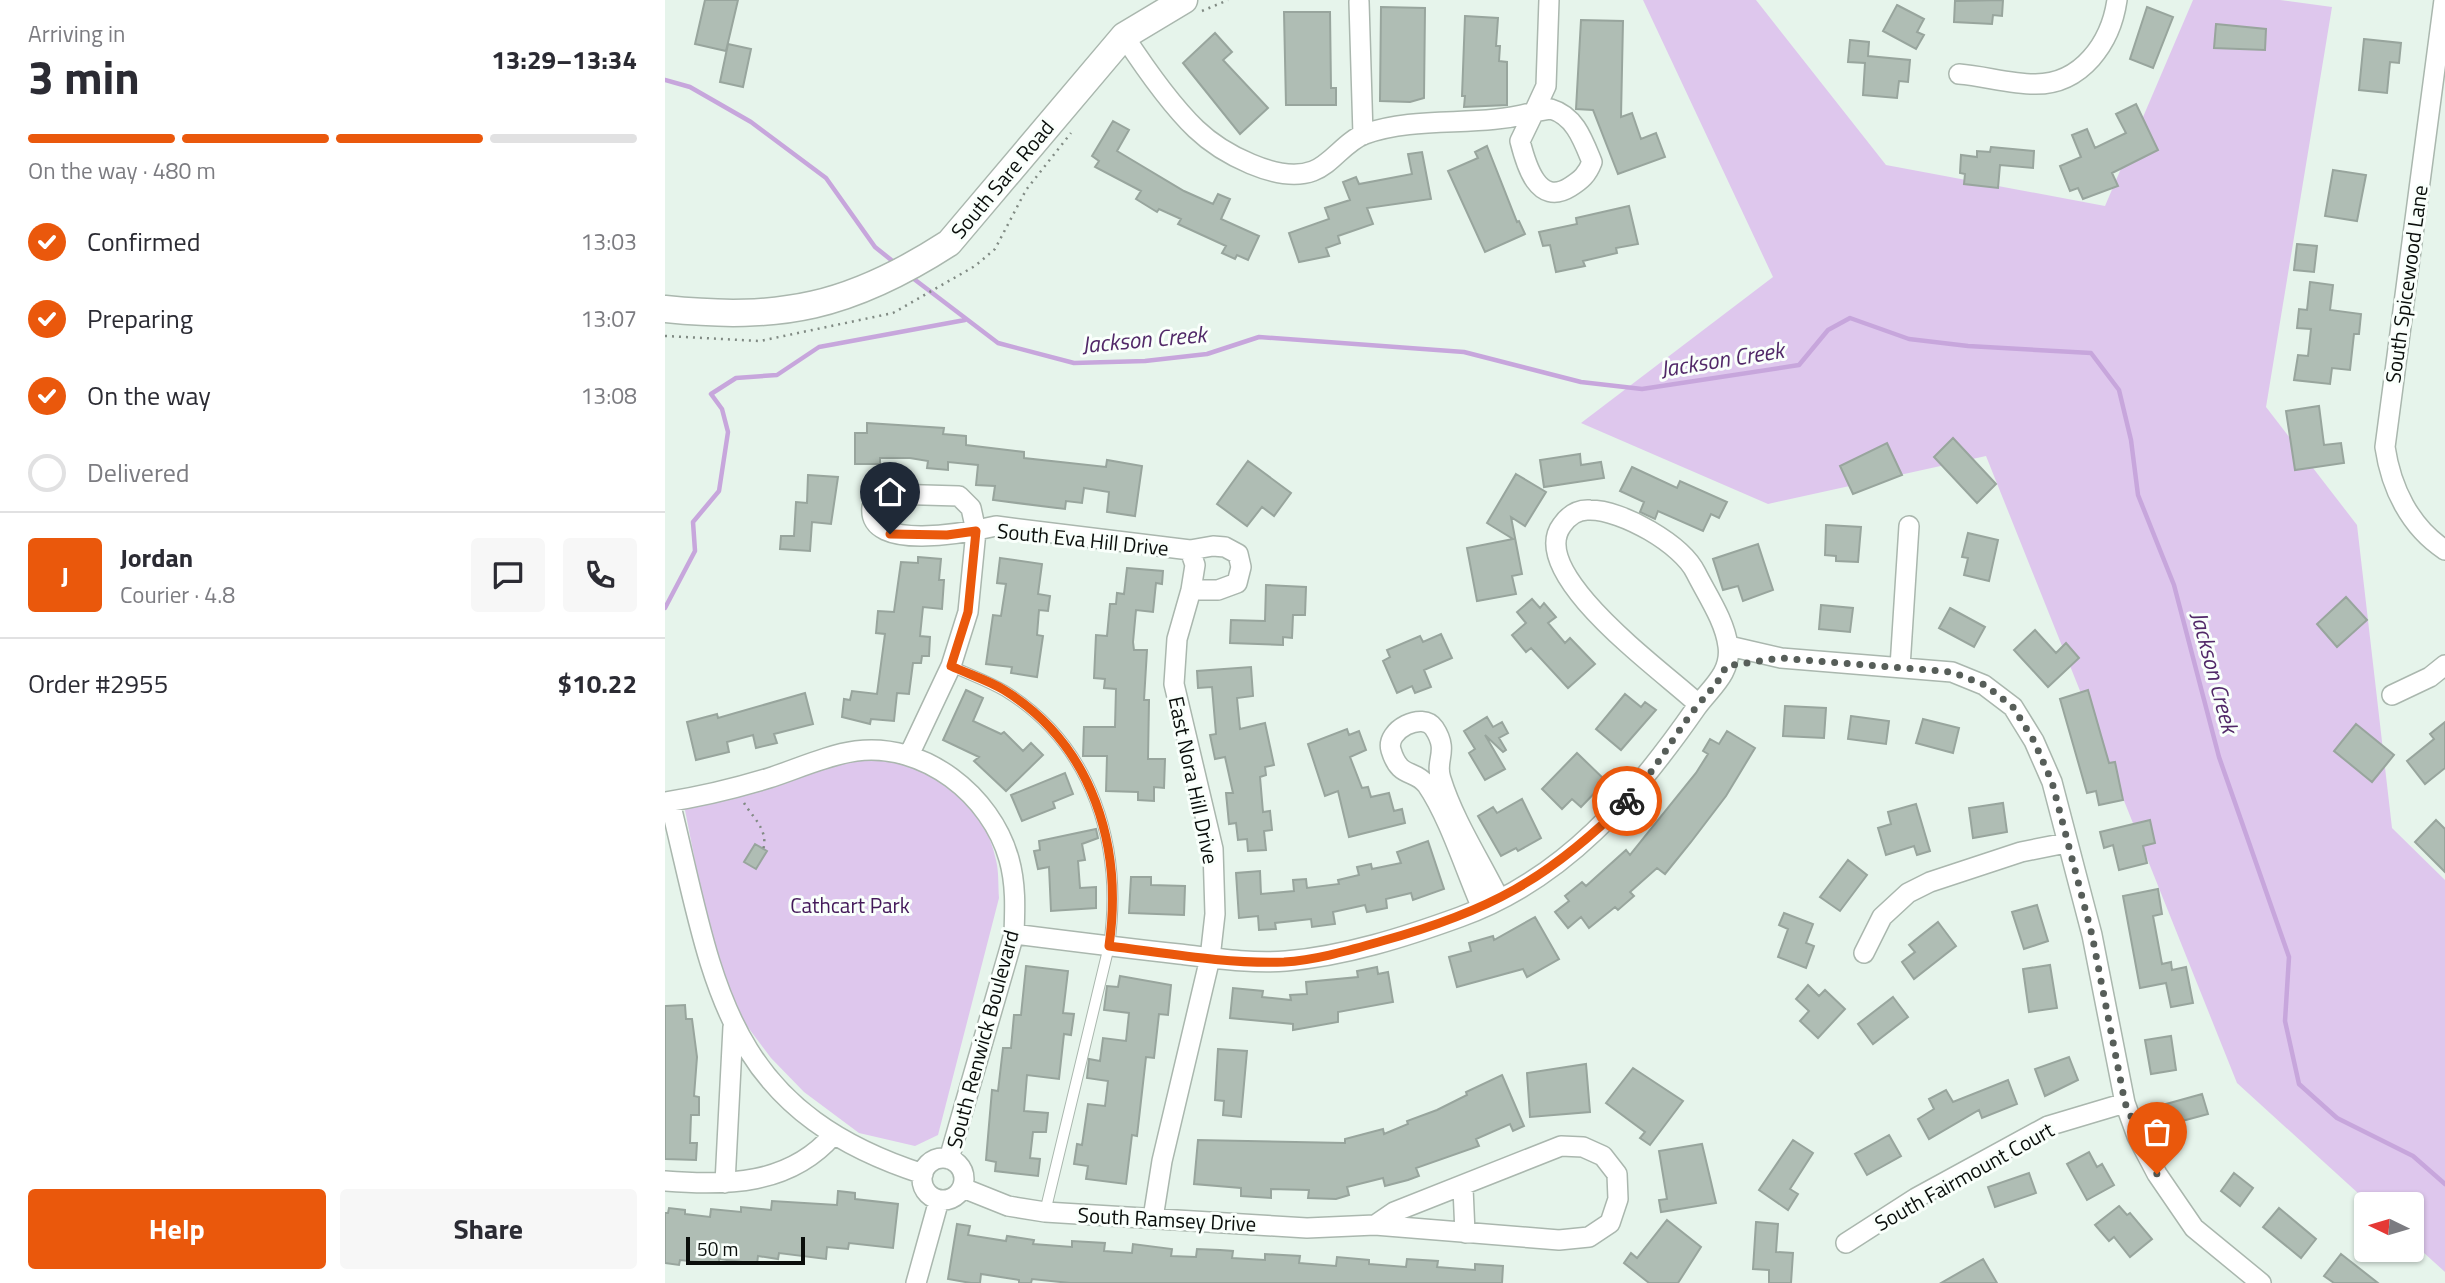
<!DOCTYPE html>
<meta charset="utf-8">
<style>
:root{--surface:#fff;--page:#f7f7f7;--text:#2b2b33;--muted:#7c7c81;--line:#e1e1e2;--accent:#ea580c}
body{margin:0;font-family:"Titillium Web",sans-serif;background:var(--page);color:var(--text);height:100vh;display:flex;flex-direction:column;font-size:26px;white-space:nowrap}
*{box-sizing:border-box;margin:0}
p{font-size:23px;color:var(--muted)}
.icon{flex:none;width:38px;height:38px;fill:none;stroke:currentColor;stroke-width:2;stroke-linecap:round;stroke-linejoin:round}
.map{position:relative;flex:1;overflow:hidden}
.sheet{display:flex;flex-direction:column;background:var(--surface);width:665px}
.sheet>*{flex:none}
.needle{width:46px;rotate:275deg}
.fabs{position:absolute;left:1689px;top:1192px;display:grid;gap:14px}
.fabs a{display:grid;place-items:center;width:70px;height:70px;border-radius:7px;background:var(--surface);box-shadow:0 2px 5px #0004;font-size:35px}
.scale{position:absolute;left:21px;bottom:18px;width:119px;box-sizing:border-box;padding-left:7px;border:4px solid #0a0e0b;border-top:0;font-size:19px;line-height:24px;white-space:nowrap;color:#0a0e0b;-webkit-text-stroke:5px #f9fffb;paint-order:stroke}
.pin{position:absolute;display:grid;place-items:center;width:60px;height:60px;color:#fff;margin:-72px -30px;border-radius:50% 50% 50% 0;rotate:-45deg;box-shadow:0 0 7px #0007}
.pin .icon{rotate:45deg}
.courier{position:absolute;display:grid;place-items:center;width:70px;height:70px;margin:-35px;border:5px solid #ea580c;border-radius:50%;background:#fff;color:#222;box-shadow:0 2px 9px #0007}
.summary em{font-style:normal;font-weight:700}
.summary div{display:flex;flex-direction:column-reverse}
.summary{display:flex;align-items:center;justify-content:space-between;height:119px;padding:0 28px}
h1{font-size:46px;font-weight:700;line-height:52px}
.bar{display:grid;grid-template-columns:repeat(4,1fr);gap:10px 7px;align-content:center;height:84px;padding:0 28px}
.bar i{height:9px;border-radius:5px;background:var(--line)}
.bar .current{background:var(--accent)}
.bar p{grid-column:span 4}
.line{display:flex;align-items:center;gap:18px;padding:0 28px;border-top:2px solid var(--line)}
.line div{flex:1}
.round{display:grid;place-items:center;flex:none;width:74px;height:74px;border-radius:7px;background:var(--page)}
ol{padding:0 28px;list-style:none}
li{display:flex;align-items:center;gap:21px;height:77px}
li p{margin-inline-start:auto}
li .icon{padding:7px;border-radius:50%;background:var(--accent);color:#fff;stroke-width:4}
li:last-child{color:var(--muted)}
li i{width:38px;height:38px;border:4px solid var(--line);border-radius:50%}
.cta{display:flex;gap:14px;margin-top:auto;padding:14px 28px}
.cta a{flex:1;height:80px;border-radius:7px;background:var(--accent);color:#fff;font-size:28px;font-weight:700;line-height:80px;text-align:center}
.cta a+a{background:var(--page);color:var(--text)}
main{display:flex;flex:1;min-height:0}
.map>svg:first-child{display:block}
</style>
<main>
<section class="sheet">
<div class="summary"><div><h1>3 min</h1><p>Arriving in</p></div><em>13:29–13:34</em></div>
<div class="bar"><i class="current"></i><i class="current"></i><i class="current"></i><i></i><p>On the way · 480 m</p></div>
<ol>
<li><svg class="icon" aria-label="check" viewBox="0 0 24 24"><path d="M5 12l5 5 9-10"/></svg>Confirmed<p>13:03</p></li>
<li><svg class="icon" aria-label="check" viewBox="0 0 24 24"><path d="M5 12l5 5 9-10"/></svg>Preparing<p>13:07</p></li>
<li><svg class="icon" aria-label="check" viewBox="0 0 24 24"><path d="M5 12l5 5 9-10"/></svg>On the way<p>13:08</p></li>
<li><i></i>Delivered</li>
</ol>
<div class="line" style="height:126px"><b class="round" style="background:var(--accent);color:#fff">J</b><div><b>Jordan</b><p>Courier · 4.8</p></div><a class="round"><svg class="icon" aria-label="chat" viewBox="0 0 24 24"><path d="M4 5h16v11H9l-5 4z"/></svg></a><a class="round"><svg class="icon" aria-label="phone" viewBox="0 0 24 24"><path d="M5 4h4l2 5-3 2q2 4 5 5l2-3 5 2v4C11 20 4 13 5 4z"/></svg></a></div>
<div class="line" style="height:91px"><div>Order #2955</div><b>$10.22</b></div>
<div class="cta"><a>Help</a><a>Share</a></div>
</section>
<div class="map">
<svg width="1780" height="1283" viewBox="0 0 1780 1283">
<rect width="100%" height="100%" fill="#e6f4eb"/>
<path fill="#dec7ed" d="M978 0H1091L1221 165 1440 206 1528 0H1615L1667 7 1601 407 1692 525 1727 828 1780 880V1272L1747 1242 1746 1204H1705L1572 1083 1321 456 1103 504 916 423 1108 277Z
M192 754C254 756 318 795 331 860 334 872 333 885 334 898L273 1135 250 1146 194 1133 139 1092 106 1058 73 1014 46 942 19 805Z"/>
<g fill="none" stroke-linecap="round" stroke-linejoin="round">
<path stroke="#c7a6dc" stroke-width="4.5" d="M0 80 25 87 86 122 161 178 210 247 230 263
M245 276 333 343 409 363 480 361 542 354 594 337 799 352 916 382 977 389 1134 365 1163 330 1185 318 1244 339 1303 346 1426 353 1454 390 1466 440 1473 495 1509 585 1554 757 1624 957 1620 1021 1634 1084 1672 1118 1748 1156 1780 1184
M0 608 30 551 28 522 54 491 63 432 57 409 46 394 71 378 112 375 154 347 300 320"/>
</g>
<path fill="#afbdb4" stroke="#98a59d" stroke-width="2" d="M40 0H73L61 51 30 44Z
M1338 0 1337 16 1328 15 1327 24 1289 22 1290 1Z
M1232 5 1259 19 1252 32 1259 35 1251 49 1218 31Z
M716 7 760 8 759 98 745 102 715 101Z
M1482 7 1508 17 1488 68 1465 59Z
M619 12H665L666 88H671V105H621Z
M800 16 833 18 831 46H835L834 61 842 62V105L799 107 800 96H797Z
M916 20 958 21 956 117 967 113 976 139 991 133 1000 157 953 174 928 110 911 109Z
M1551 24 1601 29 1600 50 1549 48Z
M550 33 567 52 558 60 603 108 575 134 518 63Z
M1699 39 1736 43 1734 63 1725 62 1722 93 1694 90Z
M1185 40 1204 42 1203 56 1245 60 1243 82 1234 81 1232 98 1198 95 1200 63 1183 62Z
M63 44 86 49 78 87 55 82Z
M1471 104 1493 150 1447 173 1453 186 1418 199 1413 188 1405 191 1395 166 1416 157 1407 135 1422 129 1430 148 1461 133 1451 114Z
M448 121 464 130 452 151 519 191 548 204 553 194 565 199 556 219 594 236 583 260 572 255 570 259 557 253 561 246 513 224 516 219 494 209 492 212 471 199 476 191 430 167 434 161 427 156Z
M822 146 852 222 854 221 860 234 820 252 783 171 813 158 810 152Z
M1326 147 1369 151 1368 168 1335 165 1333 188 1299 184 1300 174 1295 173 1296 155 1312 157V151L1325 152Z
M757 152 766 199 702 208 708 224 673 236 675 243 661 248 664 256 634 262 624 233 664 219 660 208 685 200 678 182 691 177 694 184 747 174 743 154Z
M1668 170 1701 175 1692 221 1660 216Z
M964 206 973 244 951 248 952 253 918 261 920 266 891 272 885 245 878 246 874 232 912 224 911 218Z
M1632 244 1652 246 1649 272 1629 270Z
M1645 282 1668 285 1665 310 1696 314 1694 334H1689L1685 370 1667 368 1665 384 1629 380 1633 355 1643 356 1646 329 1632 328 1634 309 1642 310Z
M1654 406 1659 445 1676 443 1679 463 1630 470 1621 411Z
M202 423 279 428 278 434 301 436V445L359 452V458L441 467 442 460 477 466 470 516 442 512 444 492 419 488 417 503 401 501 400 509 328 500 330 486 311 485 313 465 283 462V470L262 468 263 461 245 458H215V464H190V433H202Z
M1288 438 1331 484 1312 503 1269 457Z
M1222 443 1237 475 1188 494 1175 466Z
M915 454 916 465 936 462 939 478 879 487 875 460Z
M583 461 626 493 609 516 597 507 582 526 552 504Z
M967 467 1012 488 1015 481 1062 502 1054 518 1046 514 1038 531 993 511 990 519 975 512 979 502 955 491Z
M851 474 881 492 860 526 846 517 857 574 847 576 851 594 812 601 802 548 848 539 822 523Z
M143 475 173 477 166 524 147 522 145 551 115 549 116 536H129L131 502 142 503Z
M1161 525 1196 527 1193 562 1171 561V556L1160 555Z
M1303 533 1333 540 1324 581 1299 575 1303 558 1297 557Z
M1093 544 1108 590 1078 601 1073 586 1058 590 1048 559Z
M253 557 276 559 274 580H279L277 609 258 607 255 636 265 637 264 656H257L256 663H248L244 694 232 693 229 721 206 719 205 724 177 717 179 699 185 700 187 691 212 694 220 634 211 633 213 611 229 612 236 562 253 563Z
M335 558 377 564 373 594 385 596 383 611 374 610 372 635 378 636 372 677 346 673 347 667 321 664 328 615 336 616 341 584 332 583Z
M462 568 498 571 497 584 491 583 488 612 471 610 468 642 469 650H482L479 700H484L483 759H500L499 788 489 787V801L473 800V792L441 791 442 756H418L419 727H450L451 689 439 688 440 679 429 678 431 635 442 636 445 604H451L452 593 459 594Z
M601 585 641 587 640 615H628L627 638 618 637V645L565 643 566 620 600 621Z
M1681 597 1702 620 1672 647 1652 624Z
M867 599 875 608 879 603 891 617 883 623 900 643 905 638 930 664 903 688 866 648 861 652 847 635 861 623 852 612Z
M1156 605 1188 608 1185 632 1154 629Z
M1285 608 1320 627 1309 647 1274 628Z
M1370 630 1391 653 1401 643 1414 658 1383 687 1349 650Z
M776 634 787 658 759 670 766 687 750 693 747 686 732 693 718 661 725 657 722 650 755 636 758 642Z
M586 667 588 696 572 698 575 729 600 723 609 765 600 767 601 775 595 777 598 812 605 811 607 830 599 831 601 850 583 851 582 839 573 840 571 823 564 824 561 793H568L560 757 550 759 545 735 551 734 547 687 533 688 532 671Z
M301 690 318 698 308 721 336 734 339 732 358 751 366 743 378 755 341 791 309 761 314 757 278 740Z
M1423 690 1444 763 1450 762 1458 800 1434 805 1431 791 1422 793 1395 699Z
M140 693 148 724 109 734 112 743 91 748 88 735 62 742 64 752 31 760 22 722 52 714 53 718Z
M960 694 976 707 980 702 991 710 956 750 931 729Z
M1120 706 1161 708 1159 738 1118 736Z
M1186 716 1224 721 1221 744 1183 739Z
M822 717 828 727 837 722 843 733 834 738 841 750 838 752 820 735 840 769 820 780 804 753 810 749 799 731Z
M1258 719 1294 728 1288 753 1251 743Z
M1780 722V768L1760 784 1742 761 1769 739 1765 734Z
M1691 724 1729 755 1707 782 1669 751Z
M682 729 684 735 694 731 701 750 685 757 697 788 703 787 706 797 724 793 729 811 737 809 740 823 684 837 673 791 660 796 643 744Z
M1062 731 1090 748 1061 796 1026 842 1000 874 992 868 965 892 969 896 953 910 950 907 924 928 916 917 903 928 890 912 904 901 900 896 917 882 921 886 961 850 965 855 1031 773 1043 754 1038 751 1045 739 1054 744Z
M912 753 941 781 916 807 907 799 897 809 877 789Z
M400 773 408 794 388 802 390 808 357 821 346 795Z
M857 799 876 838 853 851 851 848 836 856 813 816 828 807 832 813Z
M1338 803 1342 832 1308 838 1304 808Z
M1251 804 1265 851 1252 855 1249 846 1221 855 1213 828 1226 824 1223 812Z
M1485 820 1490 843 1478 846 1482 863 1454 870 1448 845 1439 848 1435 832Z
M1771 820 1780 829V872L1750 842Z
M431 829 433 838 417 844 420 860 413 861 415 888 431 887V908L386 911 384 867 373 869 369 851 375 850 374 841Z
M763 841 779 889 748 900 746 893 721 899 722 908 702 912 700 905 668 912 670 924 647 927 646 919 610 923 611 929 594 930 593 916 574 918 571 873 595 871 596 894 629 891 628 880 641 879 642 888 674 884 673 880 694 875 692 867 706 864 707 869 736 863 732 852Z
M90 844 102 851 91 869 79 862Z
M1183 860 1202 875 1175 911 1155 897Z
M466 877H486V885L520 886 519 915 464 913Z
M1493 889 1497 914 1488 916 1497 964 1506 962 1507 970 1521 967 1528 1003 1506 1007 1501 983 1475 988 1458 896Z
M1372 905 1383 941 1359 949 1347 912Z
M1119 913 1148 924 1141 943 1149 946 1141 968 1113 957 1123 929 1114 925Z
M870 917 894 959 862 977 858 969 792 987 784 957 806 951 804 943 828 936 829 940Z
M1273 922 1291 946 1249 979 1237 962 1250 952 1244 945Z
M1385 965 1392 1008 1364 1012 1358 969Z
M361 966 403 971 398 1013 409 1014 406 1035 399 1034 394 1079 362 1075 359 1111 383 1113 381 1132H368L365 1158 375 1159 373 1176 330 1171 331 1162 321 1160 327 1090 333 1091 338 1048H346L349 1015H356Z
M712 967 713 974 723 972 728 1002 673 1012V1022L628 1030V1024L565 1018 568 988 598 991 597 997 626 1000 625 995 642 994 641 982 693 977 692 971Z
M455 976 506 985 503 1015 494 1014 489 1058 481 1057 472 1136 467 1135 461 1184 421 1179 423 1166 409 1164 412 1144 417 1145 423 1104 440 1106 443 1081 422 1078 424 1059 435 1061 438 1038 461 1041 464 1013 439 1010 442 986 453 987Z
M1143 985 1154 996 1160 990 1180 1009 1153 1038 1135 1021 1144 1011 1131 999Z
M1228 997 1243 1017 1208 1044 1193 1024Z
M20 1005 21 1019H27L32 1057 29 1096 34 1097V1115H26L25 1143H32L31 1160 0 1159V1006Z
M1506 1036 1511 1070 1486 1074 1480 1040Z
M553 1049 582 1051 576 1117 558 1115 559 1101 550 1100Z
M1404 1057 1413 1080 1380 1096 1370 1069Z
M921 1064 925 1112 865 1117 862 1073Z
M968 1068 1018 1101 985 1145 975 1138 980 1132 941 1103Z
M837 1075 859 1126 848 1131 845 1124 811 1139 814 1146 751 1168 754 1176 743 1180 720 1186 718 1178 682 1187 684 1195 671 1199 643 1198 644 1190 606 1189V1198L576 1196V1188L529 1184 533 1140 680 1143V1139L718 1129 719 1134 743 1124 742 1121 772 1110 802 1095 801 1092Z
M1343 1080 1352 1104 1317 1118 1314 1110 1264 1139 1253 1119 1269 1109 1264 1099 1281 1090 1288 1102Z
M1537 1094 1543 1114 1506 1124 1501 1104Z
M1224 1135 1236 1156 1202 1175 1190 1154Z
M1128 1140 1148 1153 1125 1189 1133 1194 1123 1210 1094 1190Z
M1037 1144 1051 1203 996 1212 994 1200 1002 1199 994 1151Z
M1424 1152 1432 1167 1437 1164 1449 1185 1422 1200 1402 1164Z
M1364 1173 1371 1193 1330 1207 1323 1187Z
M1569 1173 1588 1188 1575 1206 1556 1191Z
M173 1191 190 1193V1199L233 1204 228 1248 184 1243 183 1249 162 1247 161 1259 114 1253 113 1259 93 1256 92 1264 54 1259V1264L15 1260 14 1265 0 1263V1213H3L4 1208 20 1210V1214L45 1217 46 1209 76 1212V1207L106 1210 107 1201 172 1205Z
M1454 1206 1462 1215 1465 1213 1487 1239 1465 1257 1449 1237 1444 1241 1430 1225Z
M1614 1208 1651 1239 1636 1258 1598 1227Z
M1002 1220 1036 1247 1013 1283H984L959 1263 966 1253 972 1258Z
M1091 1222 1113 1224 1111 1252 1128 1253 1126 1283H1104V1270L1088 1269Z
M292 1224 305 1226 303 1235 341 1241 342 1236 369 1240 368 1244 407 1247V1241L440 1243 439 1251 467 1253 468 1244 507 1249 506 1256 531 1257 532 1249 555 1250 568 1251 567 1258 600 1260V1254L635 1256 634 1263 671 1266 672 1257 704 1260V1264L741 1267 742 1259 773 1261 772 1267 810 1270V1264L838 1266 837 1283H405L367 1279 366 1283H354V1280L316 1274 315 1283H306L283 1279Z
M1676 1254 1713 1283H1669L1659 1276Z
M1318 1259 1332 1283H1276Z"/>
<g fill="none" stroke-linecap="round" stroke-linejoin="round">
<g stroke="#aab7ae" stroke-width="12">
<path id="lane" d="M286 666C303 674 323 681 340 691 429 746 458 847 444 946L380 1212"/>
</g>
<g stroke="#aab7ae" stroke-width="22">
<path id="street" d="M1779 0 1720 447C1726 488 1745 527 1780 550
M694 2 698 135
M459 36C478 65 506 105 531 129 556 153 613 184 648 171 667 164 680 141 700 134 754 115 815 128 869 112L881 86 884 0
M1294 74C1319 76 1345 84 1369 84 1417 85 1446 42 1452 0
M886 109C910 116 918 140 927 162 922 175 916 180 905 187 873 207 861 165 855 141L869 112Z
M1064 646 1116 658 1287 672 1319 685 1348 707 1369 741 1387 782 1427 935 1460 1103 1472 1136 1492 1174 1529 1228 1596 1283
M1235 667 1244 526
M1727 695 1765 677 1780 665
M244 755 286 666 303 612 311 531 306 508 294 496 224 494 207 507C202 553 305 532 331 526L525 550 530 565 526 590
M0 802C34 797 71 788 104 778 132 769 162 755 191 751 259 742 326 795 344 859 351 884 350 908 349 934L284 1159
M5 802C49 980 56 1109 258 1174
M817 908C801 872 784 817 762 785 749 768 735 780 726 750 720 730 758 711 769 728 785 752 769 760 776 779 789 821 815 860 834 899
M349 934C404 941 459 948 514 954 548 958 587 964 621 961 680 956 740 937 795 917 900 879 969 797 1031 708 1044 689 1067 674 1063 646 1060 621 1042 595 1031 573 1017 544 957 510 925 510 913 509 904 515 897 525 860 574 1002 674 1033 704
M1199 953 1217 917 1243 893 1265 882 1356 852 1401 843
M257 1179a21 21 0 1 1 42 0a21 21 0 1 1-42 0Z
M0 1181C61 1186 125 1185 168 1135
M60 1183 68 1027
M298 1188 343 1206 380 1212 642 1228 710 1225 894 1240 924 1237 945 1223 953 1199 952 1174 938 1156 918 1147 896 1146 729 1212 710 1225
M798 1188 800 1233
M488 1218 497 1161 545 958 550 914 548 849 509 684 512 639 526 590H553L572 583 576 567 573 554 560 547 548 546 525 550
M1181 1243 1251 1198 1383 1126 1460 1103
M251 1283 274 1200"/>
</g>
<g stroke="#aab7ae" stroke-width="29">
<path id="secondary" d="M0 309C116 321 185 307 284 243L459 36 519 0"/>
</g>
<path stroke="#808a83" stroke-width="2.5" stroke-dasharray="2 5" stroke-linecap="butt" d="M537 11 563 0
M0 336 95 341 228 313 310 266 330 249 361 190 406 133
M79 803C88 818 104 830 98 850"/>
<use href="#lane" stroke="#fff" stroke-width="10"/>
<use href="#street" stroke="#fff" stroke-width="19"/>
<use href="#secondary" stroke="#fff" stroke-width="26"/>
</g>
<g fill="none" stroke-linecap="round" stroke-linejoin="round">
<path stroke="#575e59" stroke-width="7" stroke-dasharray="0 12.6" d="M962 801C990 772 1008 736 1033 705 1045 690 1053 685 1061 666L1115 658 1287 672 1320 685 1348 707 1369 741 1387 782 1427 935 1460 1103 1492 1174"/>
<path stroke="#ea580c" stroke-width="9" d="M225 534 282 535 311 531 303 612 286 666C303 674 323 680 339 690 429 746 458 847 444 946 501 953 561 964 619 962 652 960 685 950 717 941 823 912 884 879 962 801"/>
</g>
<g text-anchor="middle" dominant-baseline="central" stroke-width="6" stroke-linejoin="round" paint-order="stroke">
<g font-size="21" fill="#0a0e0b" stroke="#f9fffb">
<text transform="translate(337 179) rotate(-50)">South Sare Road</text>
<text transform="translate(1741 284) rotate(-82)">South Spicewood Lane</text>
<text transform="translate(418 539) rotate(6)">South Eva Hill Drive</text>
<text transform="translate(529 780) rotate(78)">East Nora Hill Drive</text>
<text transform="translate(317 1039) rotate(-75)">South Renwick Boulevard</text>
<text transform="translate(1299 1176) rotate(-29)">South Fairmount Court</text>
<text transform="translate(502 1219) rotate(3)">South Ramsey Drive</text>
</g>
<g font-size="21" fill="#431959" stroke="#f9fffb">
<text x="185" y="905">Cathcart Park</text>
</g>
<g font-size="23" font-style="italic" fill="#512868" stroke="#f9fffb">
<text transform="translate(479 339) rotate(-5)">Jackson Creek</text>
<text transform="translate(1057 359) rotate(-9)">Jackson Creek</text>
<text transform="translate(1550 672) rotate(75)">Jackson Creek</text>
</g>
</g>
</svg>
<div class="fabs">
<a><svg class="needle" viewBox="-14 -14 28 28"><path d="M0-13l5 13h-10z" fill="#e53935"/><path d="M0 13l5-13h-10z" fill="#7c7c81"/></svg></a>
</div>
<div class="scale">50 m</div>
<div class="pin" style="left:1492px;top:1174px;background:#ea580c"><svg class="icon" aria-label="bag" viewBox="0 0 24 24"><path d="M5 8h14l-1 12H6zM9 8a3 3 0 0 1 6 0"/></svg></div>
<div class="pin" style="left:225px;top:534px;background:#1f2937"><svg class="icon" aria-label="home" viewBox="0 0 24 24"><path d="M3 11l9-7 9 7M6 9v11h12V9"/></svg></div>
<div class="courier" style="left:962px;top:801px"><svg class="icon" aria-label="bike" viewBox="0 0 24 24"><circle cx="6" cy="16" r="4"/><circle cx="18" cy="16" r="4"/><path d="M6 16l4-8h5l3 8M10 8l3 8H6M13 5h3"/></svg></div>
</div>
</main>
